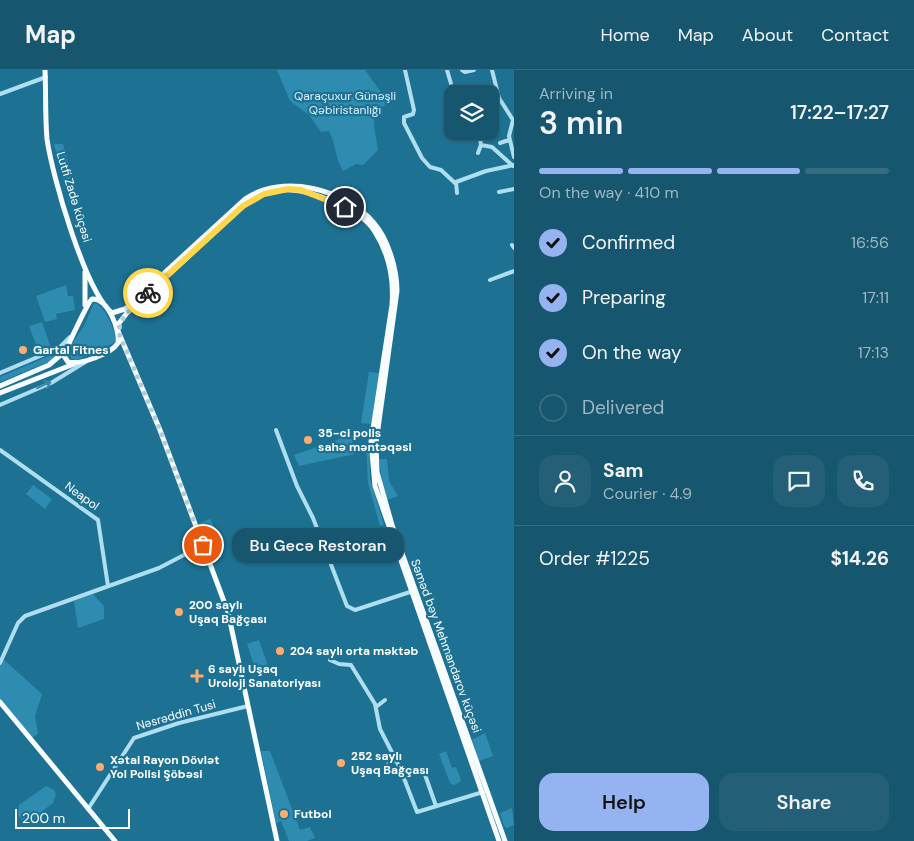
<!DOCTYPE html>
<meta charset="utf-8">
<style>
:root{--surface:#16566f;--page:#235f77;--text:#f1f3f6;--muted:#9eb7c3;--line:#356c82;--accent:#95b2f1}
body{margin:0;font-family:"DM Sans",sans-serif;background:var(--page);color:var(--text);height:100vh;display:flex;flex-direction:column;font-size:19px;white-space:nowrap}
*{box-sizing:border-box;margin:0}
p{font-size:16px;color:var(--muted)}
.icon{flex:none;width:28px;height:28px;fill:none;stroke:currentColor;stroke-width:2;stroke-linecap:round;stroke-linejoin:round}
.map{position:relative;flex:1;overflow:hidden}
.side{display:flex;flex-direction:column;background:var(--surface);width:400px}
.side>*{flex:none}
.controls{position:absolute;left:444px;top:15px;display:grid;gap:10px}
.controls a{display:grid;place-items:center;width:55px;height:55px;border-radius:10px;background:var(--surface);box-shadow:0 1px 4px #0004,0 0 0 1px var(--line);font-size:25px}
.scale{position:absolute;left:15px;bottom:12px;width:115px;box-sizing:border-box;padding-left:5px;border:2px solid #fff;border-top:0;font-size:14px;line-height:18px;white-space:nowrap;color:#fff;-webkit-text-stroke:4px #1d7294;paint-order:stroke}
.pin{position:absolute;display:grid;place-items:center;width:42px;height:42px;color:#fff;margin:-21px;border:2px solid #fff;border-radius:50%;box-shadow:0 1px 5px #0007}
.courier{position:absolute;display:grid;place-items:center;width:50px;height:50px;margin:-25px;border:4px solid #ffd54a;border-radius:50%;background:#fff;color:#222;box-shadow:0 1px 6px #0007}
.bubble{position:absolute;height:35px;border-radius:15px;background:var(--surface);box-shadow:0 1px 4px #0004,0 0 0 1px var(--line);font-size:16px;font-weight:600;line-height:35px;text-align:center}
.summary em{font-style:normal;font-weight:600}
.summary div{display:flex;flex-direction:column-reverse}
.summary{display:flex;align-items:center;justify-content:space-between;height:85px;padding:0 25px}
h1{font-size:32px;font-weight:600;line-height:38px}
.bar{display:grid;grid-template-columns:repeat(4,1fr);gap:8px 5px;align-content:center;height:60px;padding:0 25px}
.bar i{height:6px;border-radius:4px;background:var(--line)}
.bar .current{background:var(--accent)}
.bar p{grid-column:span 4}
.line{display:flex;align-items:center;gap:12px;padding:0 25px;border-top:1px solid var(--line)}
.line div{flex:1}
.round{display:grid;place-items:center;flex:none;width:52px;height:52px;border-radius:15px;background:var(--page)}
ol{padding:0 25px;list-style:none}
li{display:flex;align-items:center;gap:15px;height:55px}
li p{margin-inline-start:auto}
li .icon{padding:5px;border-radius:50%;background:var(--accent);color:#111;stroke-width:4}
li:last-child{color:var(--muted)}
li i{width:28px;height:28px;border:2px solid var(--line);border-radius:50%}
.button{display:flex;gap:10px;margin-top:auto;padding:10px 25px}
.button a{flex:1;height:58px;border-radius:15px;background:var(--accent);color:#111;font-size:20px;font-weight:600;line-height:58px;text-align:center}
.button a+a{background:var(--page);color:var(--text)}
header{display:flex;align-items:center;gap:30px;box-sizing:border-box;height:70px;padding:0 25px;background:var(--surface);border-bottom:1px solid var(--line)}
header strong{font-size:24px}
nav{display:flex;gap:28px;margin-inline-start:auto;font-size:18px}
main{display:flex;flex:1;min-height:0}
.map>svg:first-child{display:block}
</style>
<header>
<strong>Map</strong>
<nav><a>Home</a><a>Map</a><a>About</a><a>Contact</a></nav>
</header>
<main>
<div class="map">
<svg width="514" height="771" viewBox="0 0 514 771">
<rect width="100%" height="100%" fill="#1d7294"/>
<path fill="#2d8cb0" d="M277 0H365L388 32 375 44 374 56 378 80 363 95 356 94 343 101C335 87 336 75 329 61L321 62 309 45 290 31Z
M54 74H63L79 131 69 134Z
M66 215 68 226H73L75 240 56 244 57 249 45 252 36 226Z
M94 233C104 234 116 262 116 272L76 290 72 289 68 285V280L84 256Z
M42 252 51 278 39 283 29 256Z
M51 285 54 286 53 290 0 312V307Z
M369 302 379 303 371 354 361 353Z
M351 365 355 384 299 396 294 385Z
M366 374H369L370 408 384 455 380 456 368 413Z
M379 389H387L389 411 398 426 387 430 381 405Z
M33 415 52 429 45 439 26 424Z
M210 449 217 462 215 467 205 470 199 453Z
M93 524 104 536V549L78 558 74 531Z
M259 570 269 599 257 604 247 574Z
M2 588 42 624 35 646 38 664 30 669 0 632V593Z
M485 663 493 686 479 691 472 670Z
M261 681H270L300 760 310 757 315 768 307 771H289L281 751 276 753Z
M446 681 452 698 456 697 461 710 459 713 453 715 450 713 439 684Z
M46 716 54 720 56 724 53 733 31 750 21 749 18 745 19 735Z
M512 738 514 755 507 758 504 756 500 743Z"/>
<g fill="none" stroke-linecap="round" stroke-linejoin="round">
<path stroke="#afdeef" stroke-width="4" d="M405 0 414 40 413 44 404 47V53L422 88 430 97 441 100 455 113
M447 0 454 24
M462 0 465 2 474 0
M492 0 499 28 513 50 509 66 514 87
M0 24 46 7
M490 30 499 28
M450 43 448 28 452 26
M500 73 509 70
M481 75 492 77 513 96
M478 83 481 75 479 61
M499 122 514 119
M457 123 456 112 486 101 514 95
M512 175 514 178
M490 210 514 201
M0 303 59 278 70 267
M0 335 51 313 87 291
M276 360 297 416 313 448 347 536 355 540 410 522
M0 380 98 450 108 516
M330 590 339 594 351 595 375 634 380 659 400 698 417 742 483 722
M0 593 18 553 25 546 159 498 203 475
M376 637 385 630
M387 698 389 692 396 690
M423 699 436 736
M88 739 134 668 179 653 248 636"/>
<path stroke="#f7fcff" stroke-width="5" d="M45 0C46 23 45 46 47 69 52 105 85 221 112 243L125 239 245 129C283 103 345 119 374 153 388 169 397 199 397 221L376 373 377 402 392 455 505 771
M92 229C108 228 120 260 118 273 111 284 81 295 68 292L64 286C65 281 88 232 92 229Z
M85 235V202
M0 316 49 295 64 282
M0 323 74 294
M0 632 115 771
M277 771 228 542 160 360 118 261 119 253 127 243 243 136C272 112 304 118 336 133 351 140 366 147 375 162 389 184 394 210 392 235L371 372 375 416 499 771"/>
</g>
<defs><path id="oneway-shaft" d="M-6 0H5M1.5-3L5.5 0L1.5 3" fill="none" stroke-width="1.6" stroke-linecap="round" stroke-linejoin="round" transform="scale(1.25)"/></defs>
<use stroke="#3a88a6" href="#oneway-shaft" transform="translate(44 315) rotate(-24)"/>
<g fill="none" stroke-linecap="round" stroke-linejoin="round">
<path stroke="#b0ceda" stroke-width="5" stroke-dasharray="0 9" d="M148 223 124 246 118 261 160 360 203 475"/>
<path stroke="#ffd54a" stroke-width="6" d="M148 223 243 136 264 124 288 119 301 120 345 137"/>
</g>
<g fill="#feac6e" stroke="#1d7294" stroke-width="2">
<circle cx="23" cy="280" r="5"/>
<circle cx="308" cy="370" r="5"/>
<circle cx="179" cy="542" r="5"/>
<circle cx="280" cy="581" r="5"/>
<path d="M194.5 598.5h5v5h5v5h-5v5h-5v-5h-5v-5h5z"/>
<circle cx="341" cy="693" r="5"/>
<circle cx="100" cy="697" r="5"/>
<circle cx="284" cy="744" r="5"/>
</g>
<g text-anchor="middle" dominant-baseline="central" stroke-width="4.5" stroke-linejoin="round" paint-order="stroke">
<g font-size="12" fill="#d6f0fa" stroke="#1d7294">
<text x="345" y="26">Qaraçuxur Günəşli<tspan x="345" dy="14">Qəbiristanlığı</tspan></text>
</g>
<g font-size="12" fill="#fff" stroke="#1d7294">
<text transform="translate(74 127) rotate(73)">Lutfi Zadə küçəsi</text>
<text transform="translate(82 426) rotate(36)">Neapol</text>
<text transform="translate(446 576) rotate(70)">Səməd bəy Mehmandarov küçəsi</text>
<text transform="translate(176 645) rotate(-16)">Nəsrəddin Tusi</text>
</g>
<g font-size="12" font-weight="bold" fill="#fff" stroke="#1d7294" text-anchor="start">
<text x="33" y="280">Gartal Fitnes</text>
<text x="318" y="363">35-ci polis<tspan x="318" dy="14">sahə məntəqəsi</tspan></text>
<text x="189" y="535">200 saylı<tspan x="189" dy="14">Uşaq Bağçası</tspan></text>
<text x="290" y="581">204 saylı orta məktəb</text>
<text x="208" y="599">6 saylı Uşaq<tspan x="208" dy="14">Uroloji Sanatoriyası</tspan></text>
<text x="351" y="686">252 saylı<tspan x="351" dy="14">Uşaq Bağçası</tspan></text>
<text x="110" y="690">Xətai Rayon Dövlət<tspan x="110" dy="14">Yol Polisi Şöbəsi</tspan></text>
<text x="294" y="744">Futbol</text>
</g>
</g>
</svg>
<div class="controls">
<a><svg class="icon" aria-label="layers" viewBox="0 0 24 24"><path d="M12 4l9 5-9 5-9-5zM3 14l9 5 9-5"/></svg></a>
</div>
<div class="scale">200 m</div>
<div class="pin" style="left:203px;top:475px;background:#ea580c"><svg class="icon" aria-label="bag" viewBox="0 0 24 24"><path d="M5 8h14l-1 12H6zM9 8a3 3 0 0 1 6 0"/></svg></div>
<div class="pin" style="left:345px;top:137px;background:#1f2937"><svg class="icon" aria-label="home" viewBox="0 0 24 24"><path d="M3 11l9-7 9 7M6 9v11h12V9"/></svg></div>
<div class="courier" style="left:148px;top:223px"><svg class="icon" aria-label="bike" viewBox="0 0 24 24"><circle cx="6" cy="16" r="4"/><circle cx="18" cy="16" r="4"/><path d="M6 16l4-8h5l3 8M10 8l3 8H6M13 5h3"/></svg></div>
<div class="bubble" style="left:232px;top:458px;width:172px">Bu Gecə Restoran</div>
</div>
<section class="side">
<div class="summary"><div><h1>3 min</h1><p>Arriving in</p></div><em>17:22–17:27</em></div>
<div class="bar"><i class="current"></i><i class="current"></i><i class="current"></i><i></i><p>On the way · 410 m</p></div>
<ol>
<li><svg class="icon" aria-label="check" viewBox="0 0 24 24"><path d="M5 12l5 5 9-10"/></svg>Confirmed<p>16:56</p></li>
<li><svg class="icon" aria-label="check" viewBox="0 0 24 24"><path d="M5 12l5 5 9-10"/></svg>Preparing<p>17:11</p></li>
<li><svg class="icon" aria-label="check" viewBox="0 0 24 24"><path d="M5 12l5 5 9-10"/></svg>On the way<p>17:13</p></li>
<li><i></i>Delivered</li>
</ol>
<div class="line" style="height:90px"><a class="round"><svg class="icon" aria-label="person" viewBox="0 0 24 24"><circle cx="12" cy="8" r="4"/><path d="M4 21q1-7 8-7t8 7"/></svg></a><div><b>Sam</b><p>Courier · 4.9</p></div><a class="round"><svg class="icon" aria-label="chat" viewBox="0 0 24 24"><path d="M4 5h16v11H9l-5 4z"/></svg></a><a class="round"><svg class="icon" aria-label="phone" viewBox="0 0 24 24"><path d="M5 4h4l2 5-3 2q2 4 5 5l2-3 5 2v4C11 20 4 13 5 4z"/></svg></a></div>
<div class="line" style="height:65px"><div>Order #1225</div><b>$14.26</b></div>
<div class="button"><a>Help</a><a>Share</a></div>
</section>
</main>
